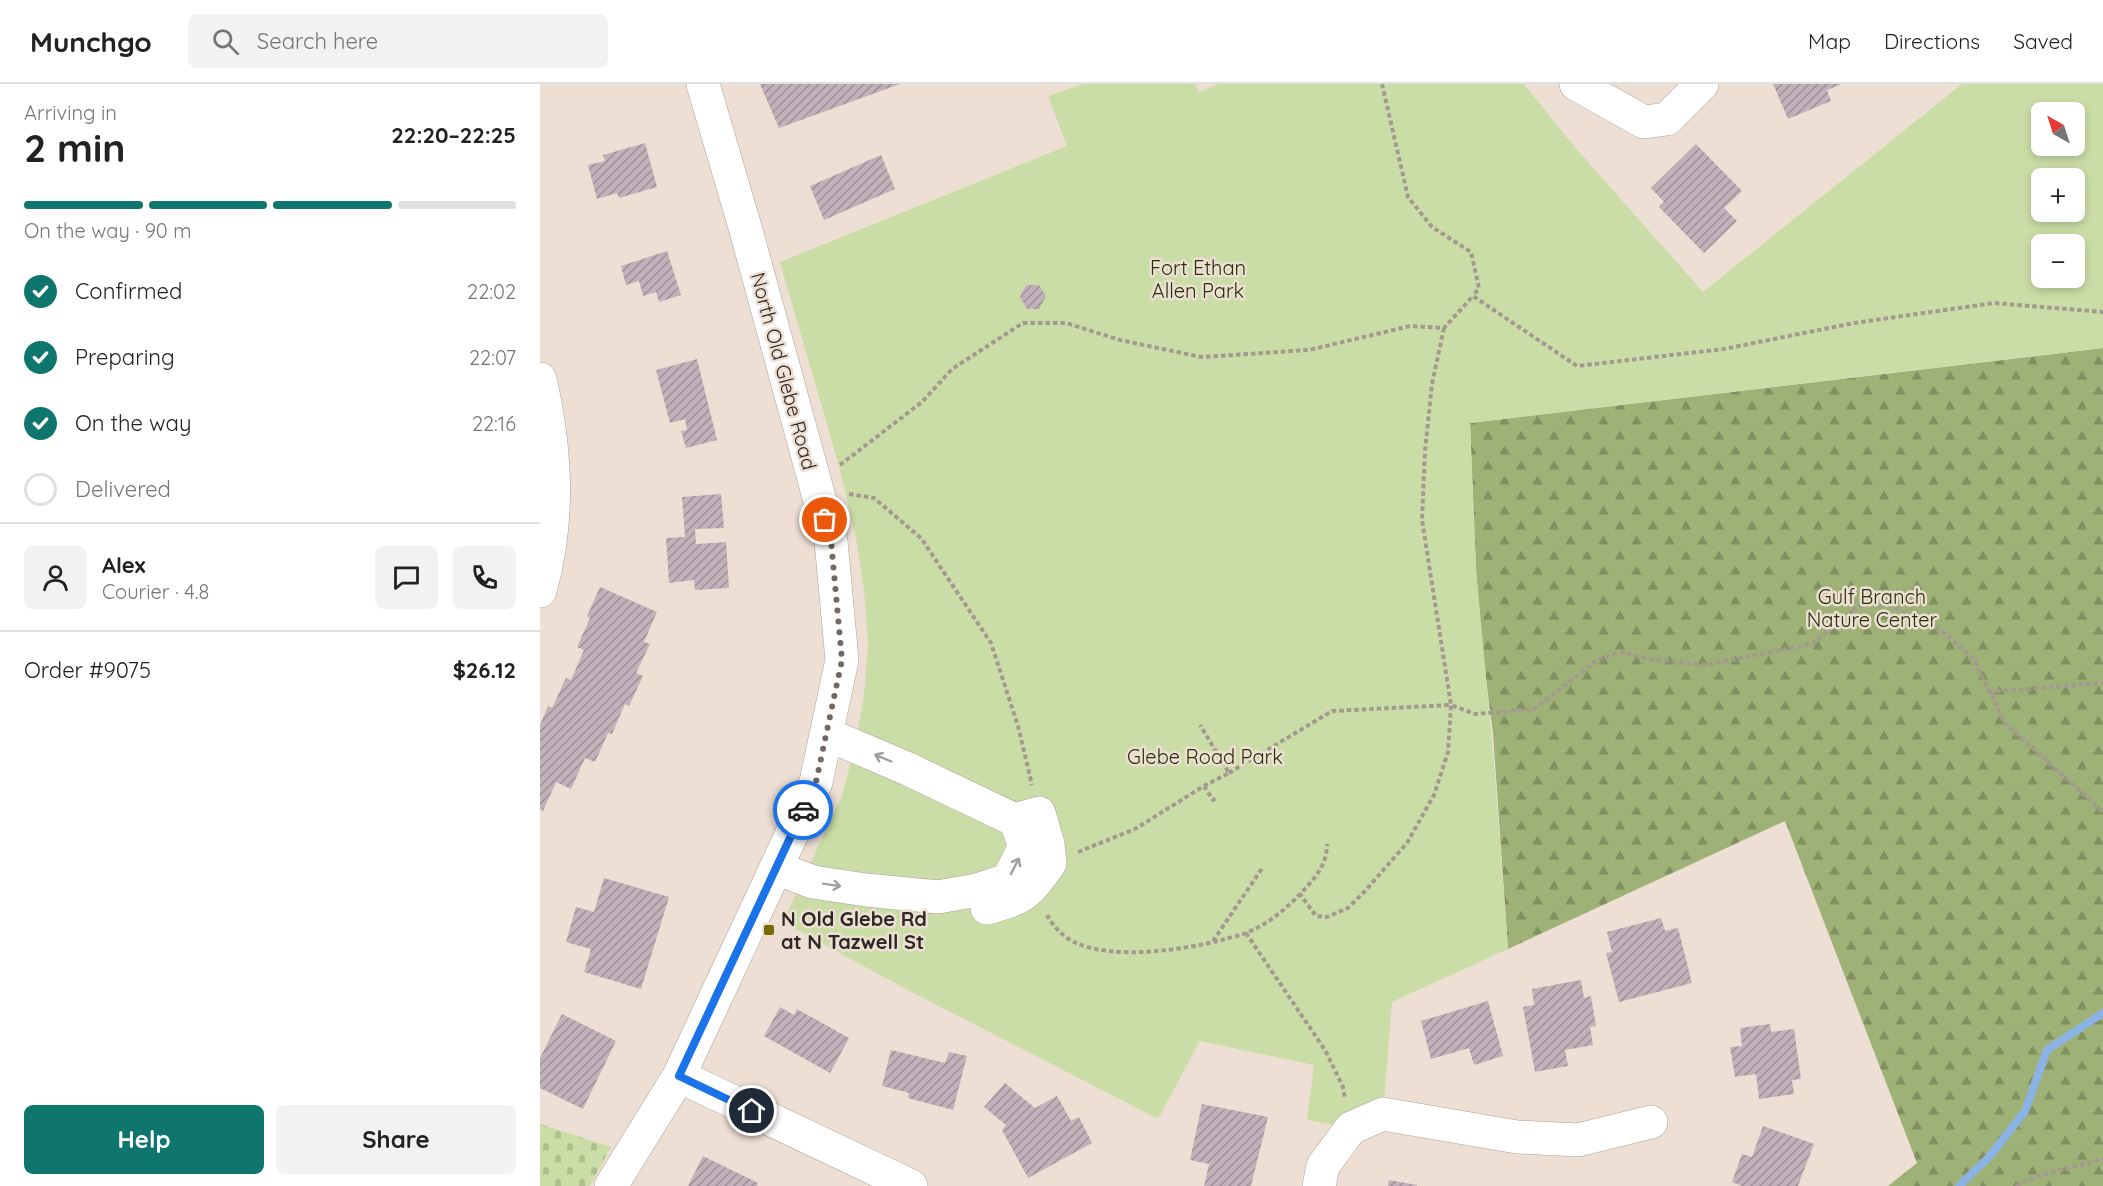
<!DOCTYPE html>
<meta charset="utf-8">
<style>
:root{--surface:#fff;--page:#f2f2f2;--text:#222;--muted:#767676;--line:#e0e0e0;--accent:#0f766e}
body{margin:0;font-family:Quicksand,sans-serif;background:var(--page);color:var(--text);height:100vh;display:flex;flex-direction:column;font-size:22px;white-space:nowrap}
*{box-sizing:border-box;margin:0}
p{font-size:20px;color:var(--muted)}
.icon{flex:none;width:33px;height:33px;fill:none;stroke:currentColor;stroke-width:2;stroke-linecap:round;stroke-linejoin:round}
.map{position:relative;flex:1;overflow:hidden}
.details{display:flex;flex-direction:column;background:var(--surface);width:540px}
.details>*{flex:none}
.needle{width:39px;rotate:321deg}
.buttons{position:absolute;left:1491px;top:18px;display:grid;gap:12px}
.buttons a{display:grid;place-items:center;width:54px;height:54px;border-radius:9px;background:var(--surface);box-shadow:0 3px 9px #0003;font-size:30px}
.pin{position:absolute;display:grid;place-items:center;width:51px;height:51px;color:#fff;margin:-26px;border:3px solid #fff;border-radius:50%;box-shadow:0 2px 6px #0007}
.courier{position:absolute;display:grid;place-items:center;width:60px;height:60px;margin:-30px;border:4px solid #1a73e8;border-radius:50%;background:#fff;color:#222;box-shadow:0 2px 8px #0007}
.headline em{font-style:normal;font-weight:700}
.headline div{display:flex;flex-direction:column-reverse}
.headline{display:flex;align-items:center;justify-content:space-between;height:102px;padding:0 24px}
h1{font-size:39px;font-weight:700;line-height:45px}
.bar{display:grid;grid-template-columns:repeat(4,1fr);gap:9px 6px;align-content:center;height:72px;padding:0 24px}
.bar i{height:8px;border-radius:4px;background:var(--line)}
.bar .current{background:var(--accent)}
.bar p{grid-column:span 4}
.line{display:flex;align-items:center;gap:15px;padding:0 24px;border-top:2px solid var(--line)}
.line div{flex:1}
.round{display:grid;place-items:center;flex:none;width:63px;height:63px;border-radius:9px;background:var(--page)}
ol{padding:0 24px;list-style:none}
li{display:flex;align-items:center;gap:18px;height:66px}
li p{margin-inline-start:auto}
li .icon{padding:6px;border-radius:50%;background:var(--accent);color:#fff;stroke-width:4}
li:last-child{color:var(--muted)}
li i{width:33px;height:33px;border:3px solid var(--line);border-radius:50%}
.cta{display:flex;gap:12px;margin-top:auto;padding:12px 24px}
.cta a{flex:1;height:69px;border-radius:9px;background:var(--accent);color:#fff;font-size:24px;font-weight:700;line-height:69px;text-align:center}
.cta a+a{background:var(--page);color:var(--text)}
header{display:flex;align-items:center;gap:36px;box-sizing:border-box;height:84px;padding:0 30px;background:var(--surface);border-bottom:2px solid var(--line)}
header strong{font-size:28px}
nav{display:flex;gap:33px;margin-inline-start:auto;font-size:21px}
.search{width:420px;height:54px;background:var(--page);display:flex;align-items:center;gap:15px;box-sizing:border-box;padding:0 21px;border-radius:9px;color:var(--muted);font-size:22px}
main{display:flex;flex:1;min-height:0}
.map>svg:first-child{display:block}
</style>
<header>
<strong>Munchgo</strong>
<div class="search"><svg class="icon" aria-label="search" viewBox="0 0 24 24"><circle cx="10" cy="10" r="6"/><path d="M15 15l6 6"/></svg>Search here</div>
<nav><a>Map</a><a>Directions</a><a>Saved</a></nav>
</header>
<main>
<section class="details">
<div class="headline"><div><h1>2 min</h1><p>Arriving in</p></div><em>22:20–22:25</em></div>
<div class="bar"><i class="current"></i><i class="current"></i><i class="current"></i><i></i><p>On the way · 90 m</p></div>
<ol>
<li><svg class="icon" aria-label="check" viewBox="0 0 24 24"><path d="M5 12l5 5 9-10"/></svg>Confirmed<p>22:02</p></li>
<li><svg class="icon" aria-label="check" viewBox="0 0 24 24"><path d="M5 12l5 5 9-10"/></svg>Preparing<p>22:07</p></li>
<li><svg class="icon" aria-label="check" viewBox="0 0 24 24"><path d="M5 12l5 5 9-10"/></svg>On the way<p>22:16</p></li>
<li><i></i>Delivered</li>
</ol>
<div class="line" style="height:108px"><a class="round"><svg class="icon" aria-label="person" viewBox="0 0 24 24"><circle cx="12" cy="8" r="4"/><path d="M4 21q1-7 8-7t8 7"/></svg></a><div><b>Alex</b><p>Courier · 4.8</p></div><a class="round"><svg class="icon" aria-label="chat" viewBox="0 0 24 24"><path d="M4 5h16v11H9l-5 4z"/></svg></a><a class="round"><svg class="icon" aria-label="phone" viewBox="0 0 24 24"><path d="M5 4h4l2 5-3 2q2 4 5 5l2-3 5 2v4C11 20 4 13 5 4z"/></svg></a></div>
<div class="line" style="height:78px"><div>Order #9075</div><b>$26.12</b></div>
<div class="cta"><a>Help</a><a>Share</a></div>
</section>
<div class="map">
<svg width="1563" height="1102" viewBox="0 0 1563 1102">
<defs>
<pattern id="forest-firs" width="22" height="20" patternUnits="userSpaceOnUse" patternTransform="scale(1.5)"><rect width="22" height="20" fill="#9eb176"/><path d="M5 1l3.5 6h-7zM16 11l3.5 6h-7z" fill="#819060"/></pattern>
<pattern id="cemetery-stones" width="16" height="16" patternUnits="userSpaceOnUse" patternTransform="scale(1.5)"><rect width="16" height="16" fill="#cbdda6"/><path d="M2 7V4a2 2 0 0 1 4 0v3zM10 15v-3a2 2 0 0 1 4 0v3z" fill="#afbe8f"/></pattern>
<pattern id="building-hatch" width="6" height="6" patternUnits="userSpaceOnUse" patternTransform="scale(1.5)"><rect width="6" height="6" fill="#c1b1ba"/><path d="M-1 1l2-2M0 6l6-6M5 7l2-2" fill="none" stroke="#9d9097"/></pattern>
</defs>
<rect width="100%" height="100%" fill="#eddfd4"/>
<path fill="url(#forest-firs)" d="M1563 264V1102H1348L1377 1079 1245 737 968 865 953 649 941 557 936 485 930 339Z"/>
<path fill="url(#cemetery-stones)" d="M0 1040 71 1063 50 1102H0Z"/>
<path fill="#cbdda6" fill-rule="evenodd" d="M543 0H655L659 8 678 0H984L1033 61 1163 208 1422 0H1563V264L930 339 936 485 954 678 968 865 852 918 843 1030 811 1044 767 1036 774 981 660 957 618 1035 362 903 243 838 303 709 317 652 324 611 328 560 324 506 316 454 299 382 240 178 527 62 508 12ZM1502 28H1534V62H1502ZM1502 94H1534V128H1502ZM1502 160H1534V194H1502Z"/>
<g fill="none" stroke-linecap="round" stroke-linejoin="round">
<path stroke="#8cb3e5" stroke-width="8" d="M1419 1102 1450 1072 1485 1027 1507 966 1563 929"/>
</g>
<path fill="url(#building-hatch)" d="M220 0H360L239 44Z
M1233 0H1302L1287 6 1291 17 1248 35Z
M105 59 117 103 79 114 77 109 57 115 48 81 65 77 63 71Z
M1156 60 1202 107 1184 124 1197 137 1164 169 1119 123 1124 118 1111 104Z
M341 71 355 105 284 136 270 102Z
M127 167 141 211 119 218 116 208 103 212 99 197 86 201 81 182Z
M486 201H499L506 212 499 225H487L480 213Z
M157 275 177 356 146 364 141 347 147 346 145 335 130 339 116 286Z
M181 410 184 444 155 445 156 460 186 458 189 504 155 506 154 496 129 499 126 454 145 453 142 413Z
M60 503 117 528 104 558 110 560 96 589 103 592 89 622 85 620 72 650 68 649 55 678 45 674 31 705 16 698 3 727 0 725V641L8 622 12 624 26 594 31 596 44 566 37 563 50 534 47 532Z
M64 794 129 813 101 905 44 888 51 865 26 858 36 823 54 828Z
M1121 834 1125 847 1138 844 1152 899 1079 918 1066 869 1072 868 1067 848Z
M1041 896 1044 914 1051 912 1056 942 1050 943 1053 961 1025 966 1028 982 995 988 983 923 994 921 992 905Z
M948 917 963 972 934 981 929 964 891 975 881 937Z
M240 923 254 931 257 925 309 954 290 989 224 952Z
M22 930 76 957 43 1025 0 1004V974Z
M1230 940 1231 948 1254 945 1261 995 1252 996 1254 1010 1219 1015 1216 990 1195 993 1190 963 1202 962 1200 944Z
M351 966 405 979 409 968 427 972 413 1026 368 1014 369 1009 342 1002Z
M465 999 495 1024 517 1012 531 1037 539 1033 552 1059 488 1094 462 1046 466 1041 444 1023Z
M662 1020 728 1033 711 1102H664L669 1080 650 1076Z
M1223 1042 1274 1060 1258 1102H1202L1192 1098 1202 1070 1212 1073Z
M163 1072 218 1099 217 1102H148Z
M849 1096 877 1101V1102H848Z"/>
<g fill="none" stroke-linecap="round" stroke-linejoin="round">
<g stroke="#ada095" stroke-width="34">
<path id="minor" d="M1036 0 1104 38 1127 35 1162 0
M0 295C16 366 20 436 0 507
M236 784 273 798 326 806 398 813 437 806 468 796 485 762 475 736 368 685 286 650
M447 824C486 813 487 811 510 779L508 760 499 729 475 736
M139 992 371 1102
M71 1102 139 992 276 698 302 576 291 457 205 143 163 0
M779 1102 783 1082 811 1044 843 1030 977 1053 1038 1056 1111 1038"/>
</g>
<path stroke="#a49990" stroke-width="4" stroke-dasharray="4.5 3" stroke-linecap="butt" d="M842 0 868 113 892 143 931 168 939 204 933 212
M904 244 892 300 885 367 882 436 911 621 935 630 994 625 1059 575 1080 568 1110 575 1165 581 1272 560 1320 521H1349L1402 547 1433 574 1465 639 1563 728
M300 381 382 318 412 285 483 239H526L580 256 661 273 769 266 870 242 904 244 933 212 1037 282 1184 265 1314 239 1454 219 1563 228
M309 410 334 414 381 454 451 559 478 642 492 701
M1449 608 1563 599
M689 689 792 627 911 621 908 668 894 711 867 759 825 807 808 824 787 833 776 832 760 810
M664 702 673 716 677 713
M538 768 595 745 664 702 689 689 660 641
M507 831C513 842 524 854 536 859 575 876 642 866 682 856 690 853 700 852 708 848 730 839 747 824 763 807 776 793 787 780 787 760
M706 849 785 966 803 1003 805 1015
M673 857 723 783
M1476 1102 1498 1092 1563 1075"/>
<use href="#minor" stroke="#fff" stroke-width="33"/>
</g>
<defs><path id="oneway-shaft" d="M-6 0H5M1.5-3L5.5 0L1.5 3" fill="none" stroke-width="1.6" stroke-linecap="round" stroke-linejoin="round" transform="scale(1.5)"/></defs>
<g stroke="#a09e9c">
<use href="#oneway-shaft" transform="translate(343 674) rotate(-157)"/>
<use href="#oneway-shaft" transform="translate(475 782) rotate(-63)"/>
<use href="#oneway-shaft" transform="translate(292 801) rotate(9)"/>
</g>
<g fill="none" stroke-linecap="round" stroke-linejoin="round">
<path stroke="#706861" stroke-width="6" stroke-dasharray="0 10.8" d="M263 726 276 698 302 576 291 457 285 436"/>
<path stroke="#1a73e8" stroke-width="8" d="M212 1027 139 992 263 726"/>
</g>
<rect fill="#766900" stroke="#eddfd4" stroke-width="2" x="223" y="840" width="12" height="12" rx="3"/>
<g text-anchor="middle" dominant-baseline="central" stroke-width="5" stroke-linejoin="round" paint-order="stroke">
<g font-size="20" fill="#263103" stroke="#eddfd4">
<text x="658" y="183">Fort Ethan<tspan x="658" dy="23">Allen Park</tspan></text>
<text x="1332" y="512">Gulf Branch<tspan x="1332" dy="23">Nature Center</tspan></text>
<text x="665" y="672">Glebe Road Park</text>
</g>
<g font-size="20" fill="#2d2823" stroke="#eddfd4">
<text transform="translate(244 287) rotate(75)">North Old Glebe Road</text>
</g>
<g font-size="20" font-weight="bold" fill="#2d2823" stroke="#eddfd4" text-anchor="start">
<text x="241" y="834">N Old Glebe Rd<tspan x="241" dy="23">at N Tazwell St</tspan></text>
</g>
</g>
</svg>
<div class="buttons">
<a><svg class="needle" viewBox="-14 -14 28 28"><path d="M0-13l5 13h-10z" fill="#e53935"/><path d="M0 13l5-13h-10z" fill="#767676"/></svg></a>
<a>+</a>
<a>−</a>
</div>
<div class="pin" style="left:285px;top:436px;background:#ea580c"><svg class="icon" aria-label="bag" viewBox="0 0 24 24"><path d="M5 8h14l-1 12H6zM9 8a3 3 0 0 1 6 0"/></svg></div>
<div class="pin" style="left:212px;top:1027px;background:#1f2937"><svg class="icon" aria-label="home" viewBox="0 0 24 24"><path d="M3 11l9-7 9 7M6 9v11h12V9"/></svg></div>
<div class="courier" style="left:263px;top:726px"><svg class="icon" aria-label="car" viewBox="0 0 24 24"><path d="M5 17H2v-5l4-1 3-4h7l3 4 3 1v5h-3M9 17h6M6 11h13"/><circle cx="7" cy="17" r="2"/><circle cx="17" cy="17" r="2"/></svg></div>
</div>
</main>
